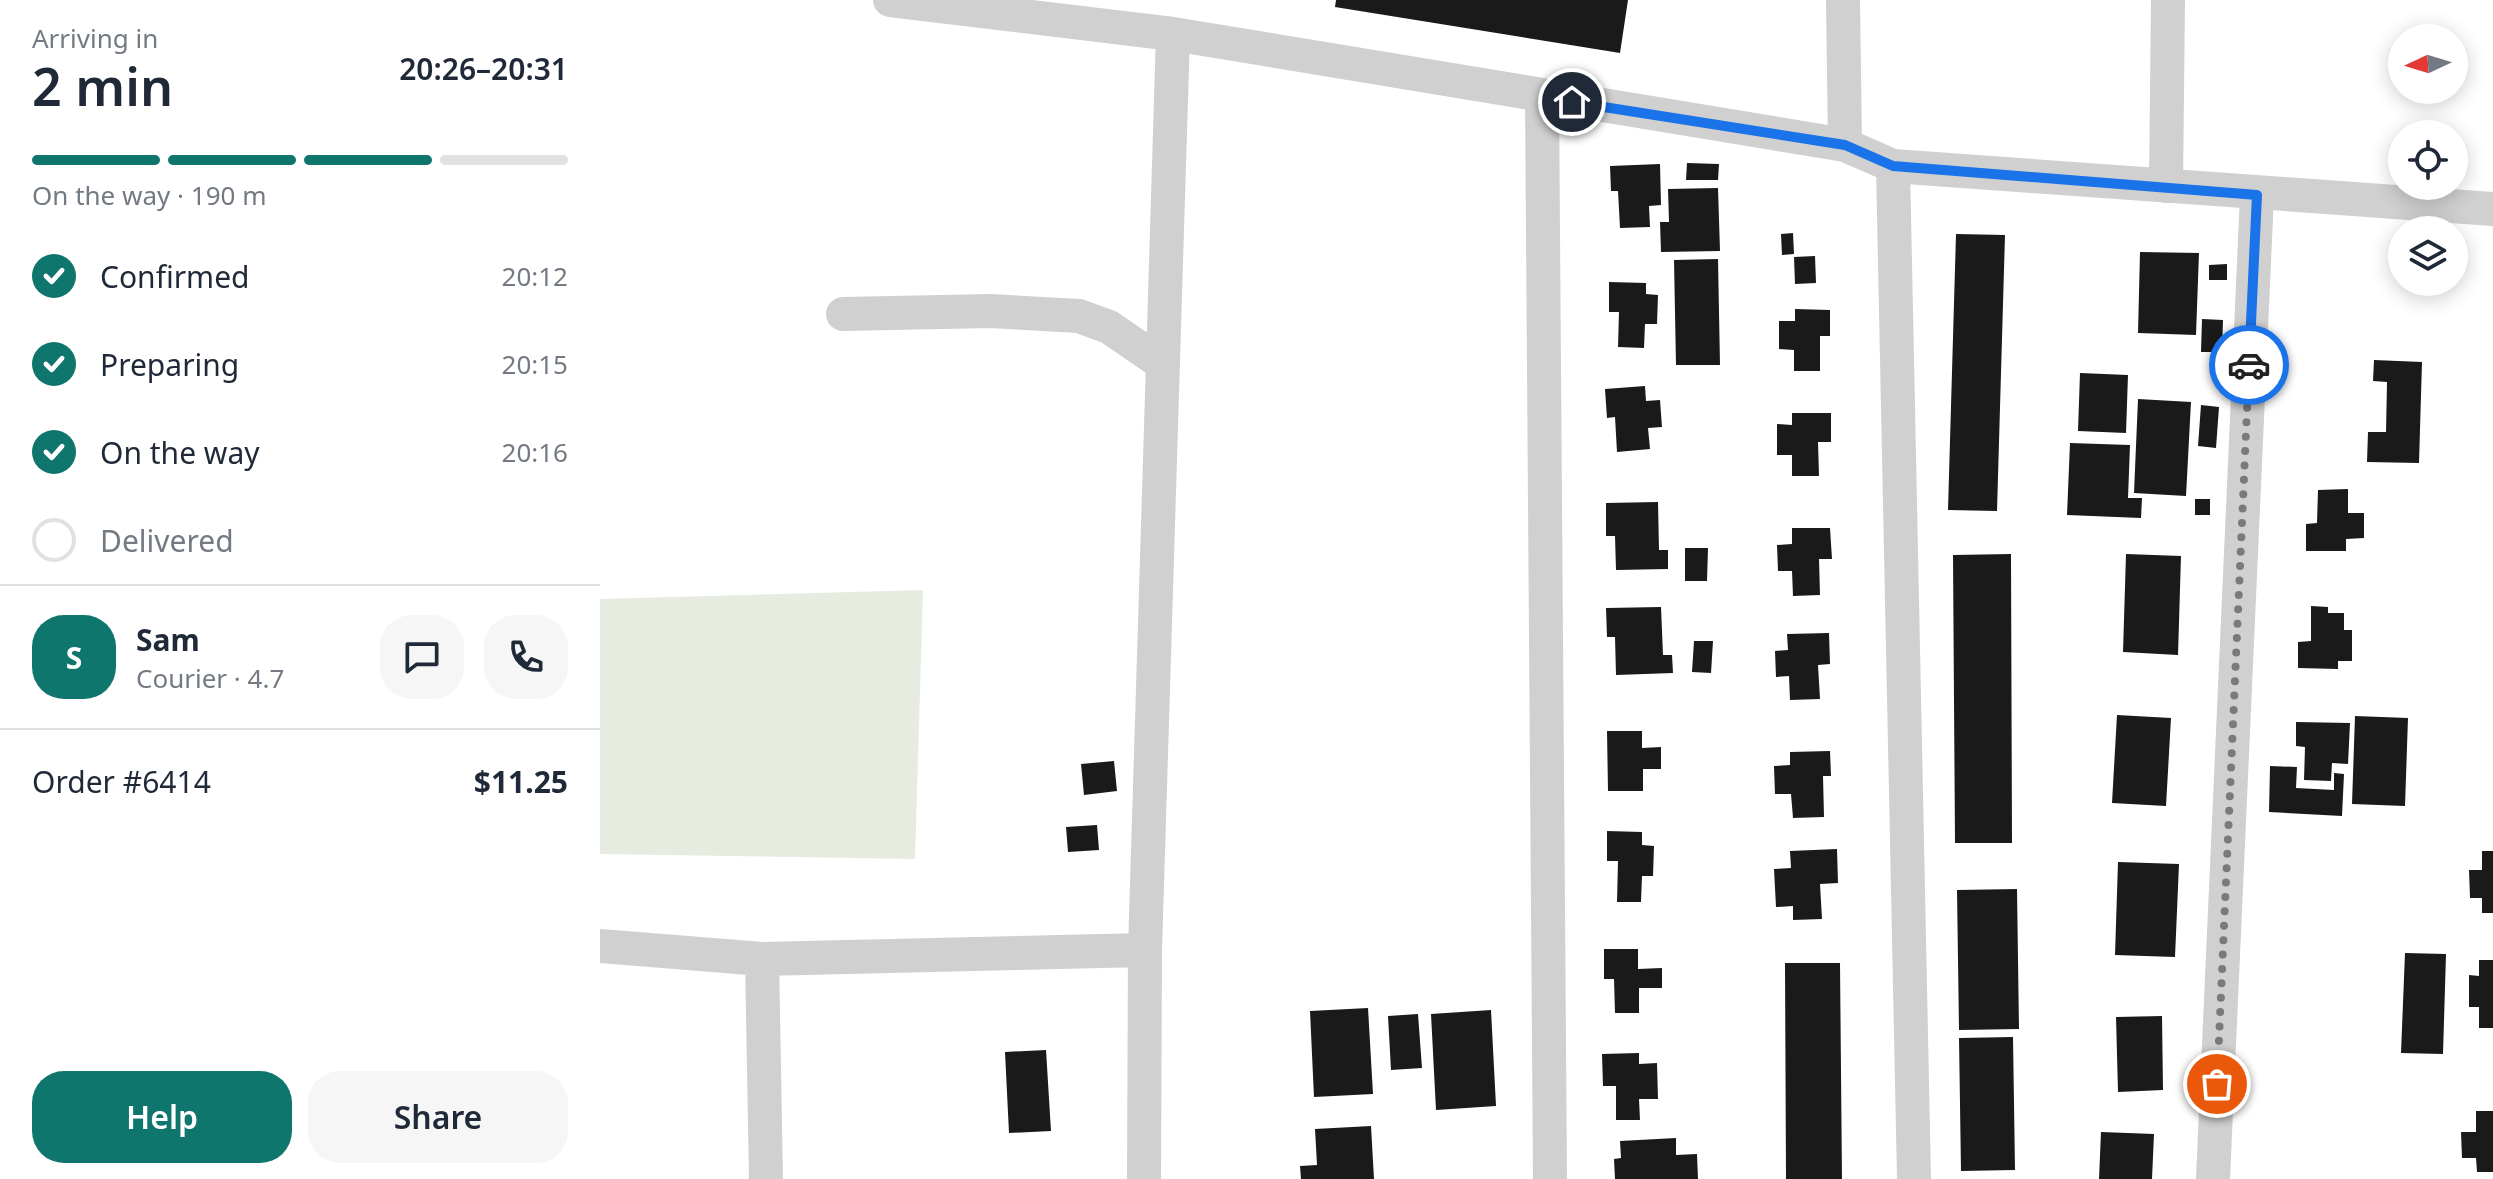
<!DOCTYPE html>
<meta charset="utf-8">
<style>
:root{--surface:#fff;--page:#f6f6f7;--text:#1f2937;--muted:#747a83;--line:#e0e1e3;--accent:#0f766e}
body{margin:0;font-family:"Noto Sans",sans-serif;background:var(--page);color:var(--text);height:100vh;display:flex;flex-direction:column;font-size:30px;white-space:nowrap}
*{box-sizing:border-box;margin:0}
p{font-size:26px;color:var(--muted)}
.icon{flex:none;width:44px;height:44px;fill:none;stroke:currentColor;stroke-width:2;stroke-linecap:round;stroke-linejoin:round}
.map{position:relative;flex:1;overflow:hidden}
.drawer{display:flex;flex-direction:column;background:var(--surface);width:600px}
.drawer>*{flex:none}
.needle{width:52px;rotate:266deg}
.fabs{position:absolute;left:1788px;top:24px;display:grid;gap:16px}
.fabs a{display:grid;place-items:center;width:80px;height:80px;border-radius:50%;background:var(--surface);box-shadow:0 4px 20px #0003;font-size:40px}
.pin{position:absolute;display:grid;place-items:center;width:68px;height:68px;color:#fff;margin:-34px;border:4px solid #fff;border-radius:50%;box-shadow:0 2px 8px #0007}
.courier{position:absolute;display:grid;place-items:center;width:80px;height:80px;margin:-40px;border:6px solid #1a73e8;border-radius:50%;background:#fff;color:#222;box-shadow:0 2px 10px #0007}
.overview em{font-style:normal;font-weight:600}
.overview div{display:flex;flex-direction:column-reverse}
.overview{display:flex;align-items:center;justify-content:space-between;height:136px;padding:0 32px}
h1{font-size:52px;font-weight:600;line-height:60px}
.bar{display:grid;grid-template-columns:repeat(4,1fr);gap:12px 8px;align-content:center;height:96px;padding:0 32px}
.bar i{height:10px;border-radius:6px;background:var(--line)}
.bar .selected{background:var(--accent)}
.bar p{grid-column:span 4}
.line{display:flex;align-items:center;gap:20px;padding:0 32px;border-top:2px solid var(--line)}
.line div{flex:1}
.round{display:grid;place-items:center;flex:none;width:84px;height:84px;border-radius:32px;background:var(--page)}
ol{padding:0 32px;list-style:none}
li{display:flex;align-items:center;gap:24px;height:88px}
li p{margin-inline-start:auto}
li .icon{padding:8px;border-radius:50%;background:var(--accent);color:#fff;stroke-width:4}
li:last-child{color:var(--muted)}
li i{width:44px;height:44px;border:4px solid var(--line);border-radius:50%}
.primary-button{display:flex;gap:16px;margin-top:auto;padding:16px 32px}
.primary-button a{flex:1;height:92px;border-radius:32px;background:var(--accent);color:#fff;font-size:32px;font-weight:600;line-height:92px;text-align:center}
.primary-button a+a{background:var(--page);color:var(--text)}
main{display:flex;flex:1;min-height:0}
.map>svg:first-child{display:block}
</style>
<main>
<section class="drawer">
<div class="overview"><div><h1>2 min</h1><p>Arriving in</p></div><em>20:26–20:31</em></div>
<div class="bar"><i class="selected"></i><i class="selected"></i><i class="selected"></i><i></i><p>On the way · 190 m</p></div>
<ol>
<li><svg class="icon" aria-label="check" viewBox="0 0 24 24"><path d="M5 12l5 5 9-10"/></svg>Confirmed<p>20:12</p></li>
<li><svg class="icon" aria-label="check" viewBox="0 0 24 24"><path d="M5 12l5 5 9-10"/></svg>Preparing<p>20:15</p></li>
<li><svg class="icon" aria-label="check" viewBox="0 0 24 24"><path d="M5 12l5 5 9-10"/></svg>On the way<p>20:16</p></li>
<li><i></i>Delivered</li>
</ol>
<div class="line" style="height:144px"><b class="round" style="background:var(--accent);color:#fff">S</b><div><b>Sam</b><p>Courier · 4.7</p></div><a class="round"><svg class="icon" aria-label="chat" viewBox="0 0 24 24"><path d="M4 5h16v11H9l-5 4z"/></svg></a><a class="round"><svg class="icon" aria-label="phone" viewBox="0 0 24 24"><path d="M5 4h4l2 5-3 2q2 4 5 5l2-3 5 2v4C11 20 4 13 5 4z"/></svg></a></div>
<div class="line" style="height:104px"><div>Order #6414</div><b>$11.25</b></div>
<div class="primary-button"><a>Help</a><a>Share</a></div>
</section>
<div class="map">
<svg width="1893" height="1179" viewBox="0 0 1893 1179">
<rect width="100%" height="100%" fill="#fff"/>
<path fill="#e6ecdf" d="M323 590 315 859 0 854V599Z"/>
<path fill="#1a1a1a" d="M736 0H1028L1020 53 735 7Z
M1087 163 1119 164 1118 180H1086Z
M1060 164 1061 205 1049 206 1050 227 1020 228 1018 191H1011L1010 166Z
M1118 188 1120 251 1061 252 1060 222H1069L1068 189Z
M1193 233 1194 254 1182 255 1181 234Z
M1356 234 1405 235 1397 511 1348 510Z
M1540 252 1599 253 1596 335 1538 333Z
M1215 256 1216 283 1195 284 1194 257Z
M1118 259 1120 365H1076L1074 260Z
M1627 264V280H1609V265Z
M1009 282 1046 283V294L1058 295 1057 324H1045L1044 348 1018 347 1019 312H1009Z
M1195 309 1230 310V336H1220V371H1194V350L1179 349V321H1195Z
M1602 319 1623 320 1622 352H1601Z
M1774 360 1822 362 1819 463 1767 462 1768 432H1786L1787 382 1773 381Z
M1480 373 1528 375 1526 433 1478 431Z
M1045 386 1046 401 1060 400 1062 427 1048 428 1050 449 1017 452 1015 417 1007 418 1005 389Z
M1538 399 1591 402 1586 496 1534 493Z
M1601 405 1619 407 1616 448 1598 446Z
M1192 413H1231V442H1218L1219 476H1192V455H1177V424L1192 425Z
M1470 443 1530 445 1528 498H1542L1541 518 1467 515Z
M1748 489V513H1764V538L1746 539V551H1706V524L1717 523 1718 490Z
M1595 499H1610V515H1595Z
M1058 502 1059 550H1068V569L1016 570 1015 536H1006V503Z
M1192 528H1230L1232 559H1219L1220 595 1193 596 1192 571H1178L1177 545 1192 544Z
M1085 548H1108L1107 581H1085Z
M1411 554 1412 843H1355L1353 555Z
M1526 554 1581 556 1578 655 1523 652Z
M1711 606 1728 607V613H1744V630H1752V661H1738V669L1698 668V642L1711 641Z
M1061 607 1063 655H1072L1073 673 1016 675 1015 637H1007L1006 608Z
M1229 633 1230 664 1218 665 1220 699 1190 700 1189 676 1176 677 1175 651 1188 650 1187 634Z
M1094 641H1113L1111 673 1092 672Z
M1517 715 1571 718 1566 806 1512 803Z
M1755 716 1808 718 1805 806 1752 804Z
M1696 722 1750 723 1748 764 1732 763 1731 781 1704 780 1705 747 1696 746Z
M1007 731H1042V748L1061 747V769H1043V791H1008Z
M1230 751 1231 776H1223L1224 817 1193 818 1191 794H1175L1174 766 1190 765V752Z
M514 761 517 791 484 795 481 764Z
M1670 766 1697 767 1696 788 1734 790V773L1744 774 1742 816 1669 812Z
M497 825 499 850 468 852 466 827Z
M1007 831 1042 832V845L1054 846 1053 876H1042L1041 902H1017L1018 861H1007Z
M1237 849 1238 883 1220 884 1222 919 1193 920V906L1176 907 1174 869 1191 868 1190 851Z
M1882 851H1893V913H1882V898H1870L1869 870H1882Z
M1518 862 1579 864 1575 957 1515 955Z
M1417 889 1419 1029 1359 1030 1357 890Z
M1004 949H1038V969L1062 968V988H1039V1013H1015L1014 979H1004Z
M1805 953 1846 954 1843 1054 1801 1053Z
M1879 960H1893V1028H1879V1007H1869V975L1879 976Z
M1185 963H1240L1242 1179H1186Z
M768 1008 773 1094 714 1097 710 1011Z
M891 1010 896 1106 836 1110 831 1014Z
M818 1014 822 1068 791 1070 788 1016Z
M1562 1016 1563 1090 1518 1092 1516 1017Z
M1413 1037 1415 1170 1361 1171 1359 1038Z
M446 1050 451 1131 409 1133 405 1052Z
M1039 1053V1064L1057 1063 1058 1099H1039L1040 1120H1016V1086H1003L1002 1054Z
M1876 1111H1893V1172H1877L1876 1158H1862L1861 1132H1876Z
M771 1126 774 1179H701L700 1166 717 1165 715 1129Z
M1501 1132 1554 1134 1552 1179H1499Z
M1076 1138V1155L1097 1154 1098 1179H1015L1014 1159 1021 1158 1020 1141Z"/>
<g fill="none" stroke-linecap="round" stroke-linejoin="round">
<path stroke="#d0d0d0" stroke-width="34" d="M290 0 573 34 1245 145 1293 166 1893 209
M1243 0 1245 145
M942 97 950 1179
M1293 166 1314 1179
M1566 186 1568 0
M243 314 390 311 479 316 509 327 563 364
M0 946 162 959 545 950
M162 959 166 1179
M544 1179 545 950 573 34
M1613 1179 1657 195"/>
</g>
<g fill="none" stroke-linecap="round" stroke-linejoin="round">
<path stroke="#7a7a7a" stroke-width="8" stroke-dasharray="0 14.4" d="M1617 1084 1649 365"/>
<path stroke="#1a73e8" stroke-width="10" d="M972 102 1245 145 1293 166 1657 195 1649 365"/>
</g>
</svg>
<div class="fabs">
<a><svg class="needle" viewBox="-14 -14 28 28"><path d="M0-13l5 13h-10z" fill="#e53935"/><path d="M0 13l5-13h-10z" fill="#747a83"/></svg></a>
<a><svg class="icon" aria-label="locate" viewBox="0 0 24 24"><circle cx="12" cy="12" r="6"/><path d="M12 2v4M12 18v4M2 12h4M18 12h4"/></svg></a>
<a><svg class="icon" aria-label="layers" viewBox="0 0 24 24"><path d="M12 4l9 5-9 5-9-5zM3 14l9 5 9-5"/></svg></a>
</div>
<div class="pin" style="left:1617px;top:1084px;background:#ea580c"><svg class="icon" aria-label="bag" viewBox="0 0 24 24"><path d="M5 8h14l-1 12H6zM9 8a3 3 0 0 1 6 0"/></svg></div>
<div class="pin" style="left:972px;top:102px;background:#1f2937"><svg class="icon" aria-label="home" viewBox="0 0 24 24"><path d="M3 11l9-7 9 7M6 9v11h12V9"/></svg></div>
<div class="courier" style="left:1649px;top:365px"><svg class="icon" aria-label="car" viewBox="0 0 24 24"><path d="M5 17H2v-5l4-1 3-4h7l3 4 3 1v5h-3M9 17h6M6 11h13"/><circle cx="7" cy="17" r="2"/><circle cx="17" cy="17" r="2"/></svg></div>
</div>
</main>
